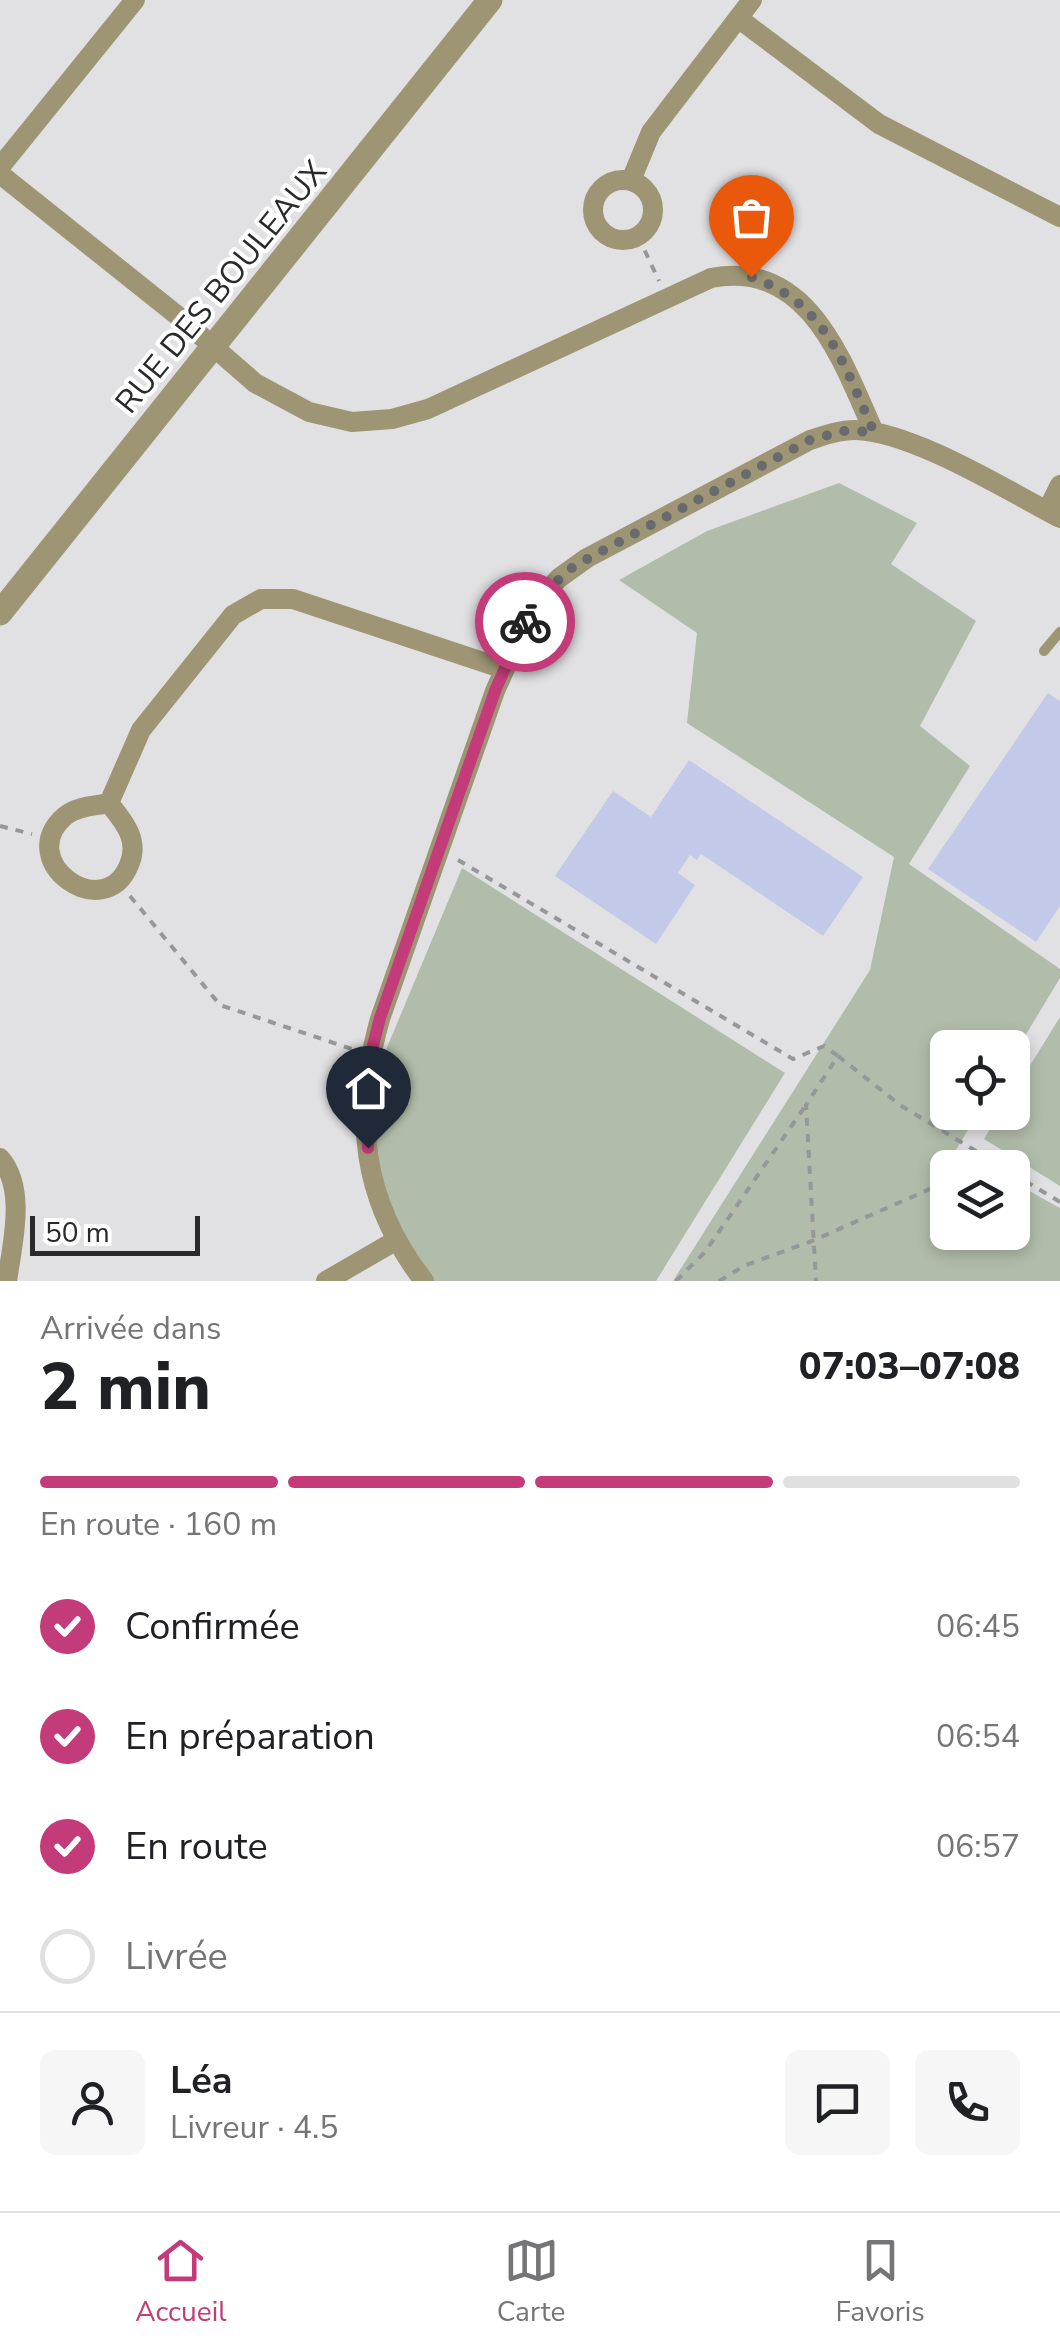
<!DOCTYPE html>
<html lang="fr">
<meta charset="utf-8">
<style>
:root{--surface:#fff;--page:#f6f6f6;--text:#202124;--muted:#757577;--line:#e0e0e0;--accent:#c33b79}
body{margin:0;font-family:"Nunito Sans",sans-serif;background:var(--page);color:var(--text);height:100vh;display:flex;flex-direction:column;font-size:38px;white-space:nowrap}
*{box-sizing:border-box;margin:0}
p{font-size:32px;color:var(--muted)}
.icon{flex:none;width:55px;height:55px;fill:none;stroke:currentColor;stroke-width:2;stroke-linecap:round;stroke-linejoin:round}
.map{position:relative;height:1281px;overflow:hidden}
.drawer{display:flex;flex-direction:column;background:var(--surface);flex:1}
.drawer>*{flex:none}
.buttons{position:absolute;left:930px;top:1030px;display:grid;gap:20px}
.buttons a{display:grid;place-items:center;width:100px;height:100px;border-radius:15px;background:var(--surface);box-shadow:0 5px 15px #0003;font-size:50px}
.scale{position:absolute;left:30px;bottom:25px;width:170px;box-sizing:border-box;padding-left:10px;border:5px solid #292a2a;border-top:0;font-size:28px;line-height:35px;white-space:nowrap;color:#292a2a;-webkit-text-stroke:8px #fff;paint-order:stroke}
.pin{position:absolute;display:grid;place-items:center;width:85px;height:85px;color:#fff;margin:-102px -42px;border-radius:50% 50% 50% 0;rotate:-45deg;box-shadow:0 0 10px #0007}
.pin .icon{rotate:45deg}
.courier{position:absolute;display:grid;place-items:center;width:100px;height:100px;margin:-50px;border:8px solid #c33b79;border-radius:50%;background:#fff;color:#222;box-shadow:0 2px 12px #0007}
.summary em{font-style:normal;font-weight:800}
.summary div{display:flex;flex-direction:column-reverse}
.summary{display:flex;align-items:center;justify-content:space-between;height:170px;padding:0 40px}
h1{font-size:65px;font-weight:800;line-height:75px}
.bar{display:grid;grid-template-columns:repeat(4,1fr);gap:15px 10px;align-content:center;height:120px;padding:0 40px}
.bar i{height:12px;border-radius:8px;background:var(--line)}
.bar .active{background:var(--accent)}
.bar p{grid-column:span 4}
.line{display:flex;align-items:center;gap:25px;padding:0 40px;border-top:2px solid var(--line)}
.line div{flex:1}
.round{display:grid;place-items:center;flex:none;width:105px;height:105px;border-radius:15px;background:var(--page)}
ol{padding:0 40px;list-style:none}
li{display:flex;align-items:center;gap:30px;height:110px}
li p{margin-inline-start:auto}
li .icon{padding:10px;border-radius:50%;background:var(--accent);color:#fff;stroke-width:4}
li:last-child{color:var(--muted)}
li i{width:55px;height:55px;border:5px solid var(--line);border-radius:50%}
.menu{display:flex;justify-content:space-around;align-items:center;height:140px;border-top:2px solid var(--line);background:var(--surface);font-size:28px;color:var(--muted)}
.menu a{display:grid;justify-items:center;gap:5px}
.menu .active{color:var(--accent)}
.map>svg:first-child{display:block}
</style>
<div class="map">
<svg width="1060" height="1281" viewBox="0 0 1060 1281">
<rect width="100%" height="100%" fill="#e1e1e3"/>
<path fill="#b1bdaa" d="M839 483 917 523 891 564 976 621 920 726 970 766 909 864 1060 969V978L1013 1056 1012 1048H948V1112L978 1113 956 1150 987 1167 948 1168V1232H1012L1013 1182 1060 1208V1281H673L870 970 894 857 687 723 697 633 619 580 707 531Z
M462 868 785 1073 656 1281H432L384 1239 363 1105Z
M1060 1017V1186L984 1139 1000 1113 1012 1112 1013 1093Z"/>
<path fill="#c3cae9" d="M1048 693 1060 701V906L1036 942 928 869Z
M689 760 863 877 823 936 701 854 697 860 690 855 678 873 695 885 656 944 555 876 613 791 651 817Z"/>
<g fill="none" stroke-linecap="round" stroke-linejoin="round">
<path stroke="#969798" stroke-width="4" stroke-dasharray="8 8" stroke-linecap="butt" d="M638 236 659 281
M0 826 32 834
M458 860 793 1059 824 1046 838 1056 806 1105 816 1281
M130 896 220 1005 352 1049
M838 1056 900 1105 1004 1168
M981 1168 995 1162
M1012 1173 1060 1202
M676 1281 705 1252 806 1105
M719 1281 746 1265 812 1241 948 1181"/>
<path stroke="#9d9574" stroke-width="10" d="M1044 651 1060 632"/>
<path stroke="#9d9574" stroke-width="20" d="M738 18 879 124 1060 217
M0 167 135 0
M0 174 178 316 255 383 309 412 352 422 392 419 428 409 711 278C809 259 843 363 874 432
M632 178 651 132 752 0
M593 210a30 30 0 1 1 60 0a30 30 0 1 1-60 0Z
M1047 511 1060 485
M109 803 141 730 233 615 261 599H293L504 669
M109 803C124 822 140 840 129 865 104 926 13 861 65 816 77 806 95 806 109 803Z
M0 1158C27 1189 12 1245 7 1281
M326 1281 395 1241
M424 1281C361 1200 353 1115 380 1019L495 691 533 606 559 578 587 558 810 440C825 435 840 430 855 430 912 431 1008 491 1060 518"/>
<path stroke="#9d9574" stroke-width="25" d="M0 613 490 0"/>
</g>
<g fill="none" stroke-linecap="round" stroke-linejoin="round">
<path stroke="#696a6b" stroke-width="10" stroke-dasharray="0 18" d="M525 622 546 591 574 566 810 440 844 431 874 432C844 366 827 303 751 277"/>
<path stroke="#c33b79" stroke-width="12" d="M368 1148 366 1073 380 1018 495 691 525 622"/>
</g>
<g text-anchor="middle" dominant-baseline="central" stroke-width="8" stroke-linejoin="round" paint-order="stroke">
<g font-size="32" fill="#292a2a" stroke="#fff">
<text transform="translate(221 287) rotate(-51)">RUE DES BOULEAUX</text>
</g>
</g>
</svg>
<div class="buttons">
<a><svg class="icon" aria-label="locate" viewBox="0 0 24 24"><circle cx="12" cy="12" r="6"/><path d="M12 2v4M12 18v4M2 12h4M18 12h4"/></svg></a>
<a><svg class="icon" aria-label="layers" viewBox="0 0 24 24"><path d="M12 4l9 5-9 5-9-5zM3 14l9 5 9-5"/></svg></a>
</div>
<div class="scale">50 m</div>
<div class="pin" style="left:751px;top:277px;background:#ea580c"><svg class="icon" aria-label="bag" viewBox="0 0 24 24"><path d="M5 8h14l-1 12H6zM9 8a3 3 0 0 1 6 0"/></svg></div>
<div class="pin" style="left:368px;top:1148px;background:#1f2937"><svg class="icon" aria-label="home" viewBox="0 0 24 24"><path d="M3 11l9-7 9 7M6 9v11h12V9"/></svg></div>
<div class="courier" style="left:525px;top:622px"><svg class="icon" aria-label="bike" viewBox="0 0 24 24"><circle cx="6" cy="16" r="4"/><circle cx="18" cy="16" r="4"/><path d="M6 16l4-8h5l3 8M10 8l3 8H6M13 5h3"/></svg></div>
</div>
<section class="drawer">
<div class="summary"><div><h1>2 min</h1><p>Arrivée dans</p></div><em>07:03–07:08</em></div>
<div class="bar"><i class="active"></i><i class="active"></i><i class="active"></i><i></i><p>En route · 160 m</p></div>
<ol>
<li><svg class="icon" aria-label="check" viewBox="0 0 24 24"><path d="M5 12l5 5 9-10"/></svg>Confirmée<p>06:45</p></li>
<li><svg class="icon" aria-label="check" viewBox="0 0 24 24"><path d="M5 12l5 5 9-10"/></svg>En préparation<p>06:54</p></li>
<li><svg class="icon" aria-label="check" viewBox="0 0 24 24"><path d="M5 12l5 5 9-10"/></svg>En route<p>06:57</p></li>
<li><i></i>Livrée</li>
</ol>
<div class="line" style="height:180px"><a class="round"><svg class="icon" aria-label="person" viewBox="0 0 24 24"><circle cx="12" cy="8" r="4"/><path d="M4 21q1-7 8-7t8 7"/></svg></a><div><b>Léa</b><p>Livreur · 4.5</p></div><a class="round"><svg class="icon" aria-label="chat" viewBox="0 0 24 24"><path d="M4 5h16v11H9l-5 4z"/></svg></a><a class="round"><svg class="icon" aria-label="phone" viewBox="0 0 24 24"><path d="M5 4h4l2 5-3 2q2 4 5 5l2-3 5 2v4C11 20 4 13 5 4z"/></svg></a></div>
</section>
<nav class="menu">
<a class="active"><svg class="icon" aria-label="home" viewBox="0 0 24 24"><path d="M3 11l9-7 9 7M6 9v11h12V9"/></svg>Accueil</a>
<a><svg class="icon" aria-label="map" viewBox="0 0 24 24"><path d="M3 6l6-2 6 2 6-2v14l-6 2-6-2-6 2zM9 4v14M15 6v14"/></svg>Carte</a>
<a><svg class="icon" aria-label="saved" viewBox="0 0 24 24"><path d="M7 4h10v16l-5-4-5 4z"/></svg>Favoris</a>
</nav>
